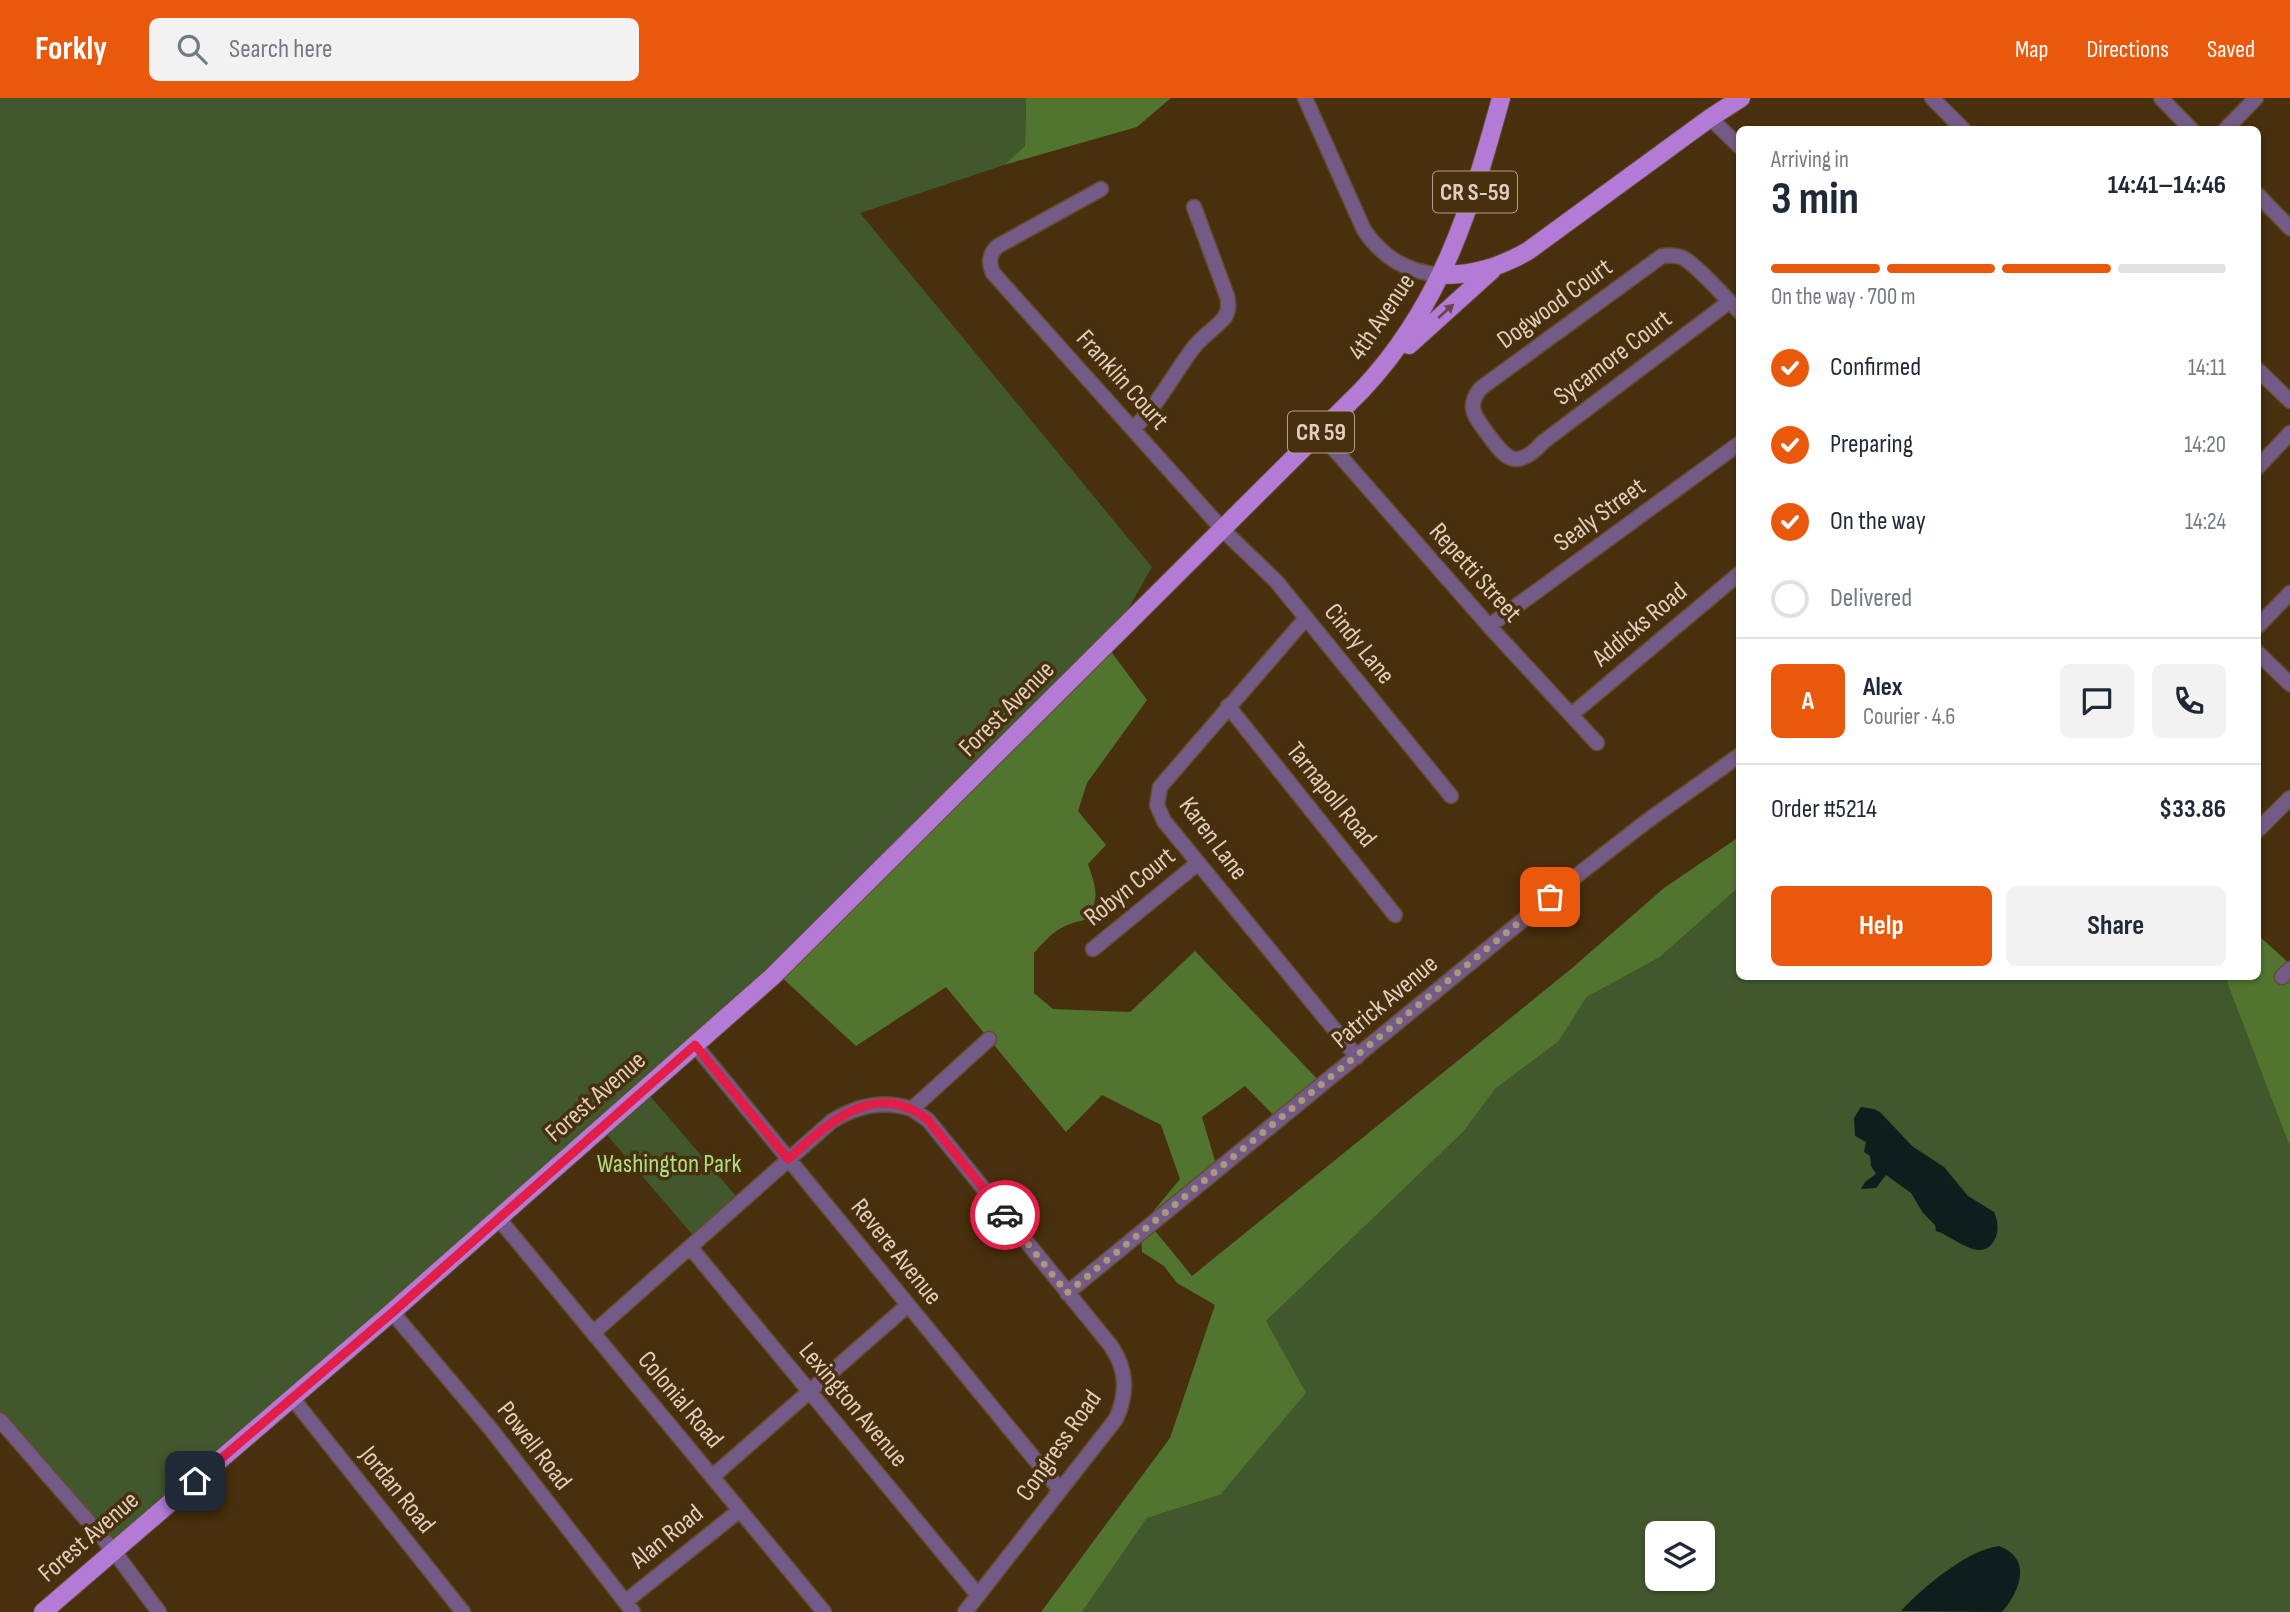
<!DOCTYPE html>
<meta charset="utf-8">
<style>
:root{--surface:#fff;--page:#f2f2f3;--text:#1f2937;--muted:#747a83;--line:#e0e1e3;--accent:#ea580c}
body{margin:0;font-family:"Sofia Sans Condensed",sans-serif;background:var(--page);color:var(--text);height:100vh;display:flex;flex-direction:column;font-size:26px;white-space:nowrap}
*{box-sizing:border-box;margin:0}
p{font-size:23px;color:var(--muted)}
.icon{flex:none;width:38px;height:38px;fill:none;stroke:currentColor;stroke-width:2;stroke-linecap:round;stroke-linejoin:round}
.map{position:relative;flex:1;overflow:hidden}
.side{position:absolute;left:1736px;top:28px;width:525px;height:854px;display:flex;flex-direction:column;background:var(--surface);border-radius:10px;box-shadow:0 2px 5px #0004}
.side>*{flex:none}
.tools{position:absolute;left:1645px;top:1423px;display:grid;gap:14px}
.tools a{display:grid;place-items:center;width:70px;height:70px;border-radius:10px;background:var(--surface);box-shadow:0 2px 5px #0004;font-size:35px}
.pin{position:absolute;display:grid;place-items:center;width:60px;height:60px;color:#fff;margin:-30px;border-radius:14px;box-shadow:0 4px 10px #0006}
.courier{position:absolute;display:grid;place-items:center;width:70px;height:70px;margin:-35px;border:5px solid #e11d48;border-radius:50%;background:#fff;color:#222;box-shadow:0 2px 9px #0007}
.overview em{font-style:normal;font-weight:700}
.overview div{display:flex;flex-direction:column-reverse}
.overview{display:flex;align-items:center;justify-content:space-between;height:119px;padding:0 35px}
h1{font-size:46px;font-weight:700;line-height:52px}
.bar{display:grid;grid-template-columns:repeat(4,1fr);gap:10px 7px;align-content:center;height:84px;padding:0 35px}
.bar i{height:9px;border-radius:5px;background:var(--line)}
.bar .active{background:var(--accent)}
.bar p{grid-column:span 4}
.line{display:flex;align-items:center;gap:18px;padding:0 35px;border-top:2px solid var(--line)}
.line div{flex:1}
.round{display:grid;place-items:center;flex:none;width:74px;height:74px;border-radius:10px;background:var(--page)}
ol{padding:0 35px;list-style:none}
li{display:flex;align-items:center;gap:21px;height:77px}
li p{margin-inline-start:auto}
li .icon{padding:7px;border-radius:50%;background:var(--accent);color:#fff;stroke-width:4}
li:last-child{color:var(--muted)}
li i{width:38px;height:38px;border:4px solid var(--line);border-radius:50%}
.action{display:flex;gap:14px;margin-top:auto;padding:14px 35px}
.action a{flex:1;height:80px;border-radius:10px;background:var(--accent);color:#fff;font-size:28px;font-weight:700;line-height:80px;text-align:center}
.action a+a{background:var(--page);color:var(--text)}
header{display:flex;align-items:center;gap:42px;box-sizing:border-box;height:98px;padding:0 35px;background:var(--accent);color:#fff}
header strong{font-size:33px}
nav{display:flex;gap:38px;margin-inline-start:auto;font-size:24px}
.search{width:490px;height:63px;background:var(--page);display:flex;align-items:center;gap:18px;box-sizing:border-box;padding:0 24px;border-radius:10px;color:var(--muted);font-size:26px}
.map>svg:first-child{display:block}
</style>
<header>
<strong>Forkly</strong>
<div class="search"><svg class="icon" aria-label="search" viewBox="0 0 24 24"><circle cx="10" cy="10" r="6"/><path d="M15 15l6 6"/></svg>Search here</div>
<nav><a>Map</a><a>Directions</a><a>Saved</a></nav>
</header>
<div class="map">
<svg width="2290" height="1514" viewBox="0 0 2290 1514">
<rect width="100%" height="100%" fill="#482f0d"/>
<path fill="#41582c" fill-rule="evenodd" d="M0 0H1026L1025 48 1004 67 860 115 1152 469 1107 548 645 992 741 1104 697 1142 601 1030 113 1452 0 1322Z
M1739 789 1740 878 2225 879 2290 1049V1514H1082L1147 1420 1220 1397 1266 1223 1464 1033 1495 991 1558 944 1587 899 1660 859ZM1657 1435H1703V1480H1657Z"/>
<path fill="#51742e" d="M1026 0H1171L1137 29 1004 67 1025 48Z
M1107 548 1147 602 1087 685 1078 713 1106 747 1088 766C1096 790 1101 801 1085 822 1059 827 1051 836 1034 855V895L1053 911 1130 914 1195 853 1323 987 1279 1023 1245 988 1202 1019 1218 1073 1151 1128 1192 1178 1571 871 1664 790 1739 739V789L1660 859 1587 899 1558 944 1495 991 1464 1033 1266 1223 1306 1295 1220 1397 1147 1420 1082 1514H1041L1170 1340 1215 1207 1177 1185 1164 1168 1142 1154 1141 1128 1180 1081 1161 1027 1102 997 1066 1034 946 889 856 948 777 875Z
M2258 837 2290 866V1049L2225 879 2258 878Z"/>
<path fill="#0e1e1d" d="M1861 1009 1874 1011 1880 1014 1912 1048 1944 1069 1968 1098 1994 1114C1998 1123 1999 1132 1995 1141 1982 1168 1952 1137 1936 1133L1935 1127 1923 1115 1911 1095 1886 1077 1876 1090 1861 1091 1865 1084 1876 1076 1871 1068 1870 1058 1864 1054 1866 1044 1855 1038 1854 1020Z
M1999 1448C2032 1460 2021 1492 2002 1514L1901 1513C1922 1490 1967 1452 1999 1448Z"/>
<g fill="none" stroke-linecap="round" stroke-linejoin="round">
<g stroke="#634c2d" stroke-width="17">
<path id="minor" d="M1305 0 1364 132C1383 160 1407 174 1441 177
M1932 0 1964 32
M2161 0 2192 32
M1710 20 1740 49
M2225 32 2256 0
M1101 91 998 148C989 156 988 164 993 175L1223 432 1276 483 1451 698
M2258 97 2290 130
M1729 204 1543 344C1517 373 1506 362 1487 335 1482 328 1474 319 1473 310 1472 302 1476 296 1481 290L1662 158C1670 157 1678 157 1685 161 1704 174 1723 198 1740 214
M2258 272 2290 303
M1133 331C1158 307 1173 277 1194 249 1203 238 1218 228 1225 219 1229 212 1229 205 1227 198L1194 109
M1320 335 1489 528 1597 645
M2258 369 2290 335
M1306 520 1160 689 1157 707 1164 723 1357 959
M1489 528 1740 345
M2258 528 2290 495
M2258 555 2290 586
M1228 608 1395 817
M1571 617 1740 475
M2258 732 2290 700
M1093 851 1198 765
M2282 879 2290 871
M695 947 1060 1392
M912 1011 928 1022 1111 1248C1127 1272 1128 1294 1116 1321L965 1514
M499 1121 824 1514
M690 1149 978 1497
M1067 1195 1584 772 1647 723 1740 657
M392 1214 490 1330 633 1514
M593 1235 832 1023C858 1007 883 1002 912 1011L989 941
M293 1301 463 1514
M0 1322 113 1452 159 1514
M712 1379 908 1207
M625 1504 740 1412"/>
</g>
<g stroke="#634c2d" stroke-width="20">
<path id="major" d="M1441 177C1474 177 1500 169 1528 153L1710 20 1741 0
M1409 247 1492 172
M43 1514 392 1214 772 879 1362 292C1442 207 1471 109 1501 0"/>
</g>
<use href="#minor" stroke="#745a86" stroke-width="14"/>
<use href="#major" stroke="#b37bd5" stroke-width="18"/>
</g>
<defs><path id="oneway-solid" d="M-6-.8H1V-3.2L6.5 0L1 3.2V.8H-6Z" transform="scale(1.75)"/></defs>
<use fill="#684649" href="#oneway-solid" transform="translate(1446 213) rotate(-42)"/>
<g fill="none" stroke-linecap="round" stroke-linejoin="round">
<path stroke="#aa977f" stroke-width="7" stroke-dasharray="0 12.6" d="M1005 1117 1067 1195 1550 799"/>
<path stroke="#e11d48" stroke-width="9" d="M195 1383 393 1214 695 947 788 1061C827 1027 875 979 928 1022L1005 1117"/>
</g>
<g text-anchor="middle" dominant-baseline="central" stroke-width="7" stroke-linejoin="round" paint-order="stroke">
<g fill="#482f0d" stroke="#b29f88" stroke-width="2">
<rect x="1433" y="73.5" width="84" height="41" rx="5"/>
<rect x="1288" y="313.5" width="66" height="41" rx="5"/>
</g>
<g font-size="24" font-weight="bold" fill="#dfcfbd">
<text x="1475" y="94">CR S-59</text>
<text x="1321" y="334">CR 59</text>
</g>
<g font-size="26" fill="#dfcfbd" stroke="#482f0d">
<text transform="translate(1555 206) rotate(-36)">Dogwood Court</text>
<text transform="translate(1382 219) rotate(-56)">4th Avenue</text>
<text transform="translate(1613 260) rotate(-37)">Sycamore Court</text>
<text transform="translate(1122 282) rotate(48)">Franklin Court</text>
<text transform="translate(1600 417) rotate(-36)">Sealy Street</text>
<text transform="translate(1475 475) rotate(48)">Repetti Street</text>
<text transform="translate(1640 527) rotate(-40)">Addicks Road</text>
<text transform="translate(1359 546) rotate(51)">Cindy Lane</text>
<text transform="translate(1007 611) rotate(-45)">Forest Avenue</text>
<text transform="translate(1331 697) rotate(51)">Tarnapoll Road</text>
<text transform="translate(1213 741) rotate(53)">Karen Lane</text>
<text transform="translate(1130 789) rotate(-39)">Robyn Court</text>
<text transform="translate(1385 904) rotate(-40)">Patrick Avenue</text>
<text transform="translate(596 999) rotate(-41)">Forest Avenue</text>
<text transform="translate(896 1154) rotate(51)">Revere Avenue</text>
<text transform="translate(680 1302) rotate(50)">Colonial Road</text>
<text transform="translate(853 1307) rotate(50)">Lexington Avenue</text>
<text transform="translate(534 1348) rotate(52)">Powell Road</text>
<text transform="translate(1059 1348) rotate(-55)">Congress Road</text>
<text transform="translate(397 1392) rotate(51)">Jordan Road</text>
<text transform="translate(89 1439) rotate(-41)">Forest Avenue</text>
<text transform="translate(667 1439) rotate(-39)">Alan Road</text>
</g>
<g font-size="26" fill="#acdf7f" stroke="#482f0d">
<text x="669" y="1066">Washington Park</text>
</g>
</g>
</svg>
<div class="tools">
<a><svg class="icon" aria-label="layers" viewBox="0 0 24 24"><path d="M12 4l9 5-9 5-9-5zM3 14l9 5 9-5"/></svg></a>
</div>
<div class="pin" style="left:1550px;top:799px;background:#ea580c"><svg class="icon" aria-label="bag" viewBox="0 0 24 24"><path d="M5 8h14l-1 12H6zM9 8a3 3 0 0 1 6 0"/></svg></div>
<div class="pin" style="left:195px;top:1383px;background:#1f2937"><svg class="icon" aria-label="home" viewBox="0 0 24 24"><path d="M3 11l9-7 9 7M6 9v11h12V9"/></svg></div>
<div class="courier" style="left:1005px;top:1117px"><svg class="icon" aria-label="car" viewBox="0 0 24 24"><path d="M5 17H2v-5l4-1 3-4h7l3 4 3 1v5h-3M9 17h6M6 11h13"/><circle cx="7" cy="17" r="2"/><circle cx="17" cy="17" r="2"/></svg></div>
<section class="side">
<div class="overview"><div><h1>3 min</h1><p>Arriving in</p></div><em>14:41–14:46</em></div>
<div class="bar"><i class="active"></i><i class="active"></i><i class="active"></i><i></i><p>On the way · 700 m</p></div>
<ol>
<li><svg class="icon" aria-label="check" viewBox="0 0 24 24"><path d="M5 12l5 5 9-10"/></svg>Confirmed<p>14:11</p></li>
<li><svg class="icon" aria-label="check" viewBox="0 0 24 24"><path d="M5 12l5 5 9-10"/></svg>Preparing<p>14:20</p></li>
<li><svg class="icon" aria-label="check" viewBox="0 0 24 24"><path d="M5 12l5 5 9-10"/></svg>On the way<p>14:24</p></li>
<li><i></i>Delivered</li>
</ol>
<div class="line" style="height:126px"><b class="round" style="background:var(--accent);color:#fff">A</b><div><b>Alex</b><p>Courier · 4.6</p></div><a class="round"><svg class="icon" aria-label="chat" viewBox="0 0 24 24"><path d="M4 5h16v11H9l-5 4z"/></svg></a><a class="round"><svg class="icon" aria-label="phone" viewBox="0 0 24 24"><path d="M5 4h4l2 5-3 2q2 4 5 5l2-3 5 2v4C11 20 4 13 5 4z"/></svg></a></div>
<div class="line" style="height:91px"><div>Order #5214</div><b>$33.86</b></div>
<div class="action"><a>Help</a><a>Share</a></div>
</section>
</div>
